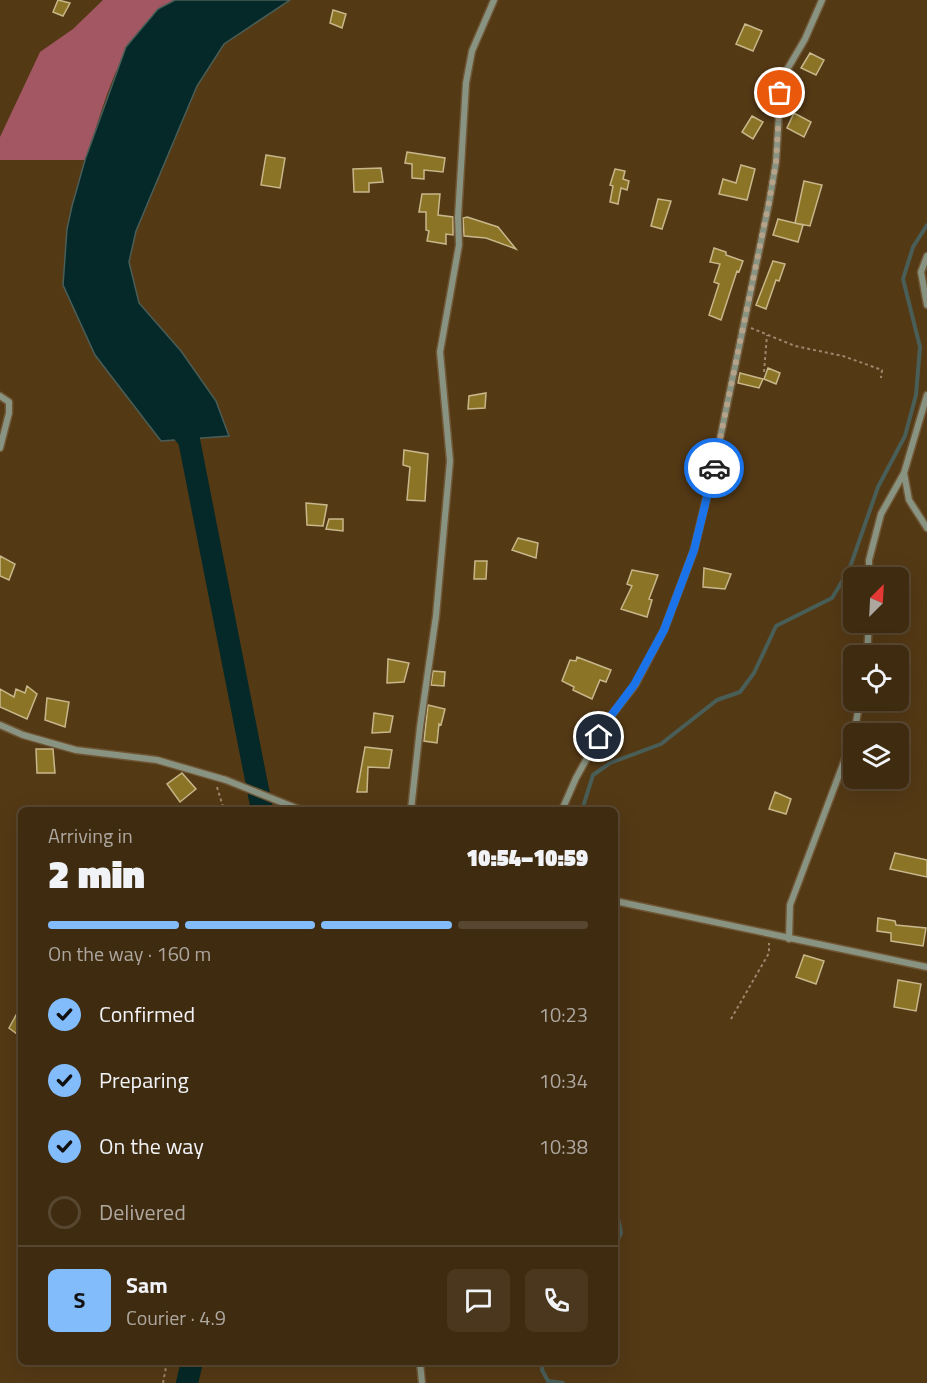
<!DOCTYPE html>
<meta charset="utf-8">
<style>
:root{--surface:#3f2b10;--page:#4a371e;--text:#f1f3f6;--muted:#ada79f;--line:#584730;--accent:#82bcfa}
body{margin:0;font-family:"Titillium Web",sans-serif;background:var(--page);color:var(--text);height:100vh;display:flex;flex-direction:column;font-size:22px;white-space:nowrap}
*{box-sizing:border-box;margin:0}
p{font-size:20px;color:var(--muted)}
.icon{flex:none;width:33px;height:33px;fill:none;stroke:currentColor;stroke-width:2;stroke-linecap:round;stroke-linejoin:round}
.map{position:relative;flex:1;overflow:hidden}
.side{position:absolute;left:18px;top:807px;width:600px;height:558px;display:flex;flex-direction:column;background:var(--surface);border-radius:9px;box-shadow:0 6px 24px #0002,0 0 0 2px var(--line)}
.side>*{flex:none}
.needle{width:39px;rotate:24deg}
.tools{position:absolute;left:843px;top:567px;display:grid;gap:12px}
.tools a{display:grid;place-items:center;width:66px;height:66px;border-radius:9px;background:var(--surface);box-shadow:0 6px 24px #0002,0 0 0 2px var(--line);font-size:30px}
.pin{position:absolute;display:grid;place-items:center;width:51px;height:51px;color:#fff;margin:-26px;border:3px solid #fff;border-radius:50%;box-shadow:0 2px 6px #0007}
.courier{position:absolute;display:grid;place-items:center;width:60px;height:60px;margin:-30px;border:4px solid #1a73e8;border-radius:50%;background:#fff;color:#222;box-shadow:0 2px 8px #0007}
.head em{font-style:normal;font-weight:800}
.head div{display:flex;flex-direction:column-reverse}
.head{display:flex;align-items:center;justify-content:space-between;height:102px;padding:0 30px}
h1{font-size:39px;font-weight:800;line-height:45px}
.bar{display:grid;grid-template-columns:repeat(4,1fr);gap:9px 6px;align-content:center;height:72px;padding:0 30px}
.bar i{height:8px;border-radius:4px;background:var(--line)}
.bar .active{background:var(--accent)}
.bar p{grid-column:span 4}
.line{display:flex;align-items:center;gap:15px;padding:0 30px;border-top:2px solid var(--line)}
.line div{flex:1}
.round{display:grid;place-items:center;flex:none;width:63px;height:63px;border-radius:9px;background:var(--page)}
ol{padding:0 30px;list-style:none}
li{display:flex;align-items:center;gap:18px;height:66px}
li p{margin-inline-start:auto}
li .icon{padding:6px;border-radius:50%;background:var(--accent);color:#111;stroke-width:4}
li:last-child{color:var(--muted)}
li i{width:33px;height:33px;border:3px solid var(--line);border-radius:50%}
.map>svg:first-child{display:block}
</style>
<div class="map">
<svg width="927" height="1383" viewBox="0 0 927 1383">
<rect width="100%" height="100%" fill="#543915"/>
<path fill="#a25763" d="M103 0H175C118 31 106 104 85 160H0V137L40 52 73 29Z"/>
<path fill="#052928" stroke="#4a5e58" stroke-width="1.5" d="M175 0H290L224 44 197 86 136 231 129 262 139 303 181 351 216 401 229 436 161 441 95 355 63 285 67 229 72 206 85 160 126 47 158 9Z"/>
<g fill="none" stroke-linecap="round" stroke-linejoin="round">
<path stroke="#4a5e58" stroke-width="4" d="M582 810 593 775 610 763 661 744 717 700 740 692 754 673 776 626 832 598 849 570 878 487 905 436 916 395 920 347 903 279 913 247 927 225
M615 1216 618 1218 621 1233 615 1246
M543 1362 542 1370 548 1381 563 1383"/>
<path stroke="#052928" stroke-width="22" d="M170 416 189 440 262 810
M187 1383 192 1362"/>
</g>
<path fill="#8c7427" stroke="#c7b78a" stroke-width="1.5" d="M58 0 70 3 63 16 53 12Z
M333 10 346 14 342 28 330 23Z
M745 24 762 31 753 51 736 44Z
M810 53 824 60 816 75 801 68Z
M794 113 811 122 804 137 787 128Z
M752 116 763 122 753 139 742 132Z
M407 152 445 158 443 172 424 170V179L412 178V164L405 163Z
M266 155 285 158 280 188 261 185Z
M741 165 755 169 747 200 719 194 723 179 736 183Z
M381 168 383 182 369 183V192H354L353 169Z
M615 169 625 171 623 179 629 181 627 190 621 188 618 204 610 202 613 186 610 185Z
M804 181 822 185 810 226 795 223Z
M422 194H440L438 215 453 217V235L446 234V244L427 241 429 231 426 230V212H419Z
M658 199 671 201 662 229 651 226Z
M467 217 498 227 516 249 486 238 464 236 463 218Z
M778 219 803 225 798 242 773 235Z
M714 248 726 252V255L743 261 739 272 737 271 721 320 709 315 719 284 714 282 720 264 710 262Z
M773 261 785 264 779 281 776 280 766 309 756 305Z
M768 368 780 373 776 384 764 379Z
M740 373 763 379 759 388 738 383Z
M486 393 485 408 468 409 469 396Z
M404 450 428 454 425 501 407 500 410 467 403 465Z
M306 503 327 505 323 526 307 525Z
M329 519H343V531L326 529Z
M518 538 538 543 536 558 512 550Z
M0 556 15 564 9 580 0 576Z
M475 561H487L486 579H474Z
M704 568 731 574 725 589 703 587Z
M632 570 658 575 649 599 652 600 647 617 621 609 632 586 627 584Z
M577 657 611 670 606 682 600 680 592 699 573 690 574 687 562 681 570 660 576 661Z
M388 659 409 663 404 682 387 683Z
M433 671 445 672 444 686 431 685Z
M27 686 37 694 27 719 0 707V689L14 697 16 689 25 693Z
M47 698 69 702 65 727 45 720Z
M428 705 445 709 441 725 439 724 437 743 424 741Z
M374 713 393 716 390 732 372 733Z
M365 747 392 750 389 768 368 767 367 792H357Z
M36 749H53L55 773H37Z
M182 773 196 789 180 802 167 784Z
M775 792 791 799 786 814 769 809Z
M895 853 927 860V877L890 869Z
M878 918 895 921 896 925 926 928 923 946 891 941V933L877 931Z
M804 955 824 961 816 984 796 977Z
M898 980 921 984 916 1011 894 1007Z
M21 1006V1037L9 1028Z"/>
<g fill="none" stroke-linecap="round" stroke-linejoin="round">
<g stroke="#6f5635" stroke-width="9">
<path id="minor" d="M927 256 921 272 927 305
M0 396 9 402V413L0 448
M904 473 909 500 927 528
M869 578V560L881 514 904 473 927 395
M867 656 869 622
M0 725 23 735 76 750 157 760 226 780 301 810
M854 734 860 700
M411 810 420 727 436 616 450 461 440 352 459 245 458 217 466 83 472 51 494 0
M562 810 576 778 610 717 635 685 664 630 694 550 716 458 769 203 776 162 781 80 805 39 822 0
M615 901 927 967
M789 939 790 905 854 735
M420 1362 422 1383"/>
</g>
<path stroke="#9d876c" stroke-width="2" stroke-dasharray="3 3" stroke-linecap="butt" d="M751 328 795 346 843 356 882 370 881 378
M764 372 767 335
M217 787 224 810
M731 1019 769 953V943
M163 1383 167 1362"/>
<use href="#minor" stroke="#899381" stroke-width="6"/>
</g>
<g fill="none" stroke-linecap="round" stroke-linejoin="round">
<path stroke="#b6a289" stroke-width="6" stroke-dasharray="0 10.8" d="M714 468 769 202 776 162 780 93"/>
<path stroke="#1a73e8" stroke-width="8" d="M599 737 610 717 634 685 664 630 694 550 714 468"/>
</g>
</svg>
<div class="tools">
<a><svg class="needle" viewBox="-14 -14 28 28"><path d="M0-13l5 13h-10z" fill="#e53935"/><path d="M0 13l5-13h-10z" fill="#ada79f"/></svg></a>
<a><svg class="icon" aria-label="locate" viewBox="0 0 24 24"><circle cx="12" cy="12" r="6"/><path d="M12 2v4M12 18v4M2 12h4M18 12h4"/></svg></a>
<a><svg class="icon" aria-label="layers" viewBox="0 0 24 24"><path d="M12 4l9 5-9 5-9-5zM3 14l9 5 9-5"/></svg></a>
</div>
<div class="pin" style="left:780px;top:93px;background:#ea580c"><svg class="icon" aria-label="bag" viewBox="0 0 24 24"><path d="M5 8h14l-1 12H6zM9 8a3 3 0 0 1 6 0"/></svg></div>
<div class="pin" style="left:599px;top:737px;background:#1f2937"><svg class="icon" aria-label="home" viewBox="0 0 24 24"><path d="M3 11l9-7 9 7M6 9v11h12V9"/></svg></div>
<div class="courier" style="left:714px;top:468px"><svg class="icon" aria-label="car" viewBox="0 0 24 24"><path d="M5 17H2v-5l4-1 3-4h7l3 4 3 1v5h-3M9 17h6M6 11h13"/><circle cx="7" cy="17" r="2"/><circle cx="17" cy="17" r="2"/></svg></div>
<section class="side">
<div class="head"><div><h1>2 min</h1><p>Arriving in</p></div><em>10:54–10:59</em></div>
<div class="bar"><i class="active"></i><i class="active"></i><i class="active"></i><i></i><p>On the way · 160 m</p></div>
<ol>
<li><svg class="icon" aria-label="check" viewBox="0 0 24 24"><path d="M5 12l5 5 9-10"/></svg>Confirmed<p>10:23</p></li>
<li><svg class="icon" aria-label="check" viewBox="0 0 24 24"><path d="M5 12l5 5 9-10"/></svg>Preparing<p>10:34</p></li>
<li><svg class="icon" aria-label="check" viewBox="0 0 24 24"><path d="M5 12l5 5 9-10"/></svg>On the way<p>10:38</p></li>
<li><i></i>Delivered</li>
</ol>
<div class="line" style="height:108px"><b class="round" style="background:var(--accent);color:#111">S</b><div><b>Sam</b><p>Courier · 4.9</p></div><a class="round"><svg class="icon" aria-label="chat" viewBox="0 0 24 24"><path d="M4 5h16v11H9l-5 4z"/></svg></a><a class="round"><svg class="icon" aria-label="phone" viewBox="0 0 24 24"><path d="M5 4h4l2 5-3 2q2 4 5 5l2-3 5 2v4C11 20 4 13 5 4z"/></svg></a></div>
</section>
</div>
